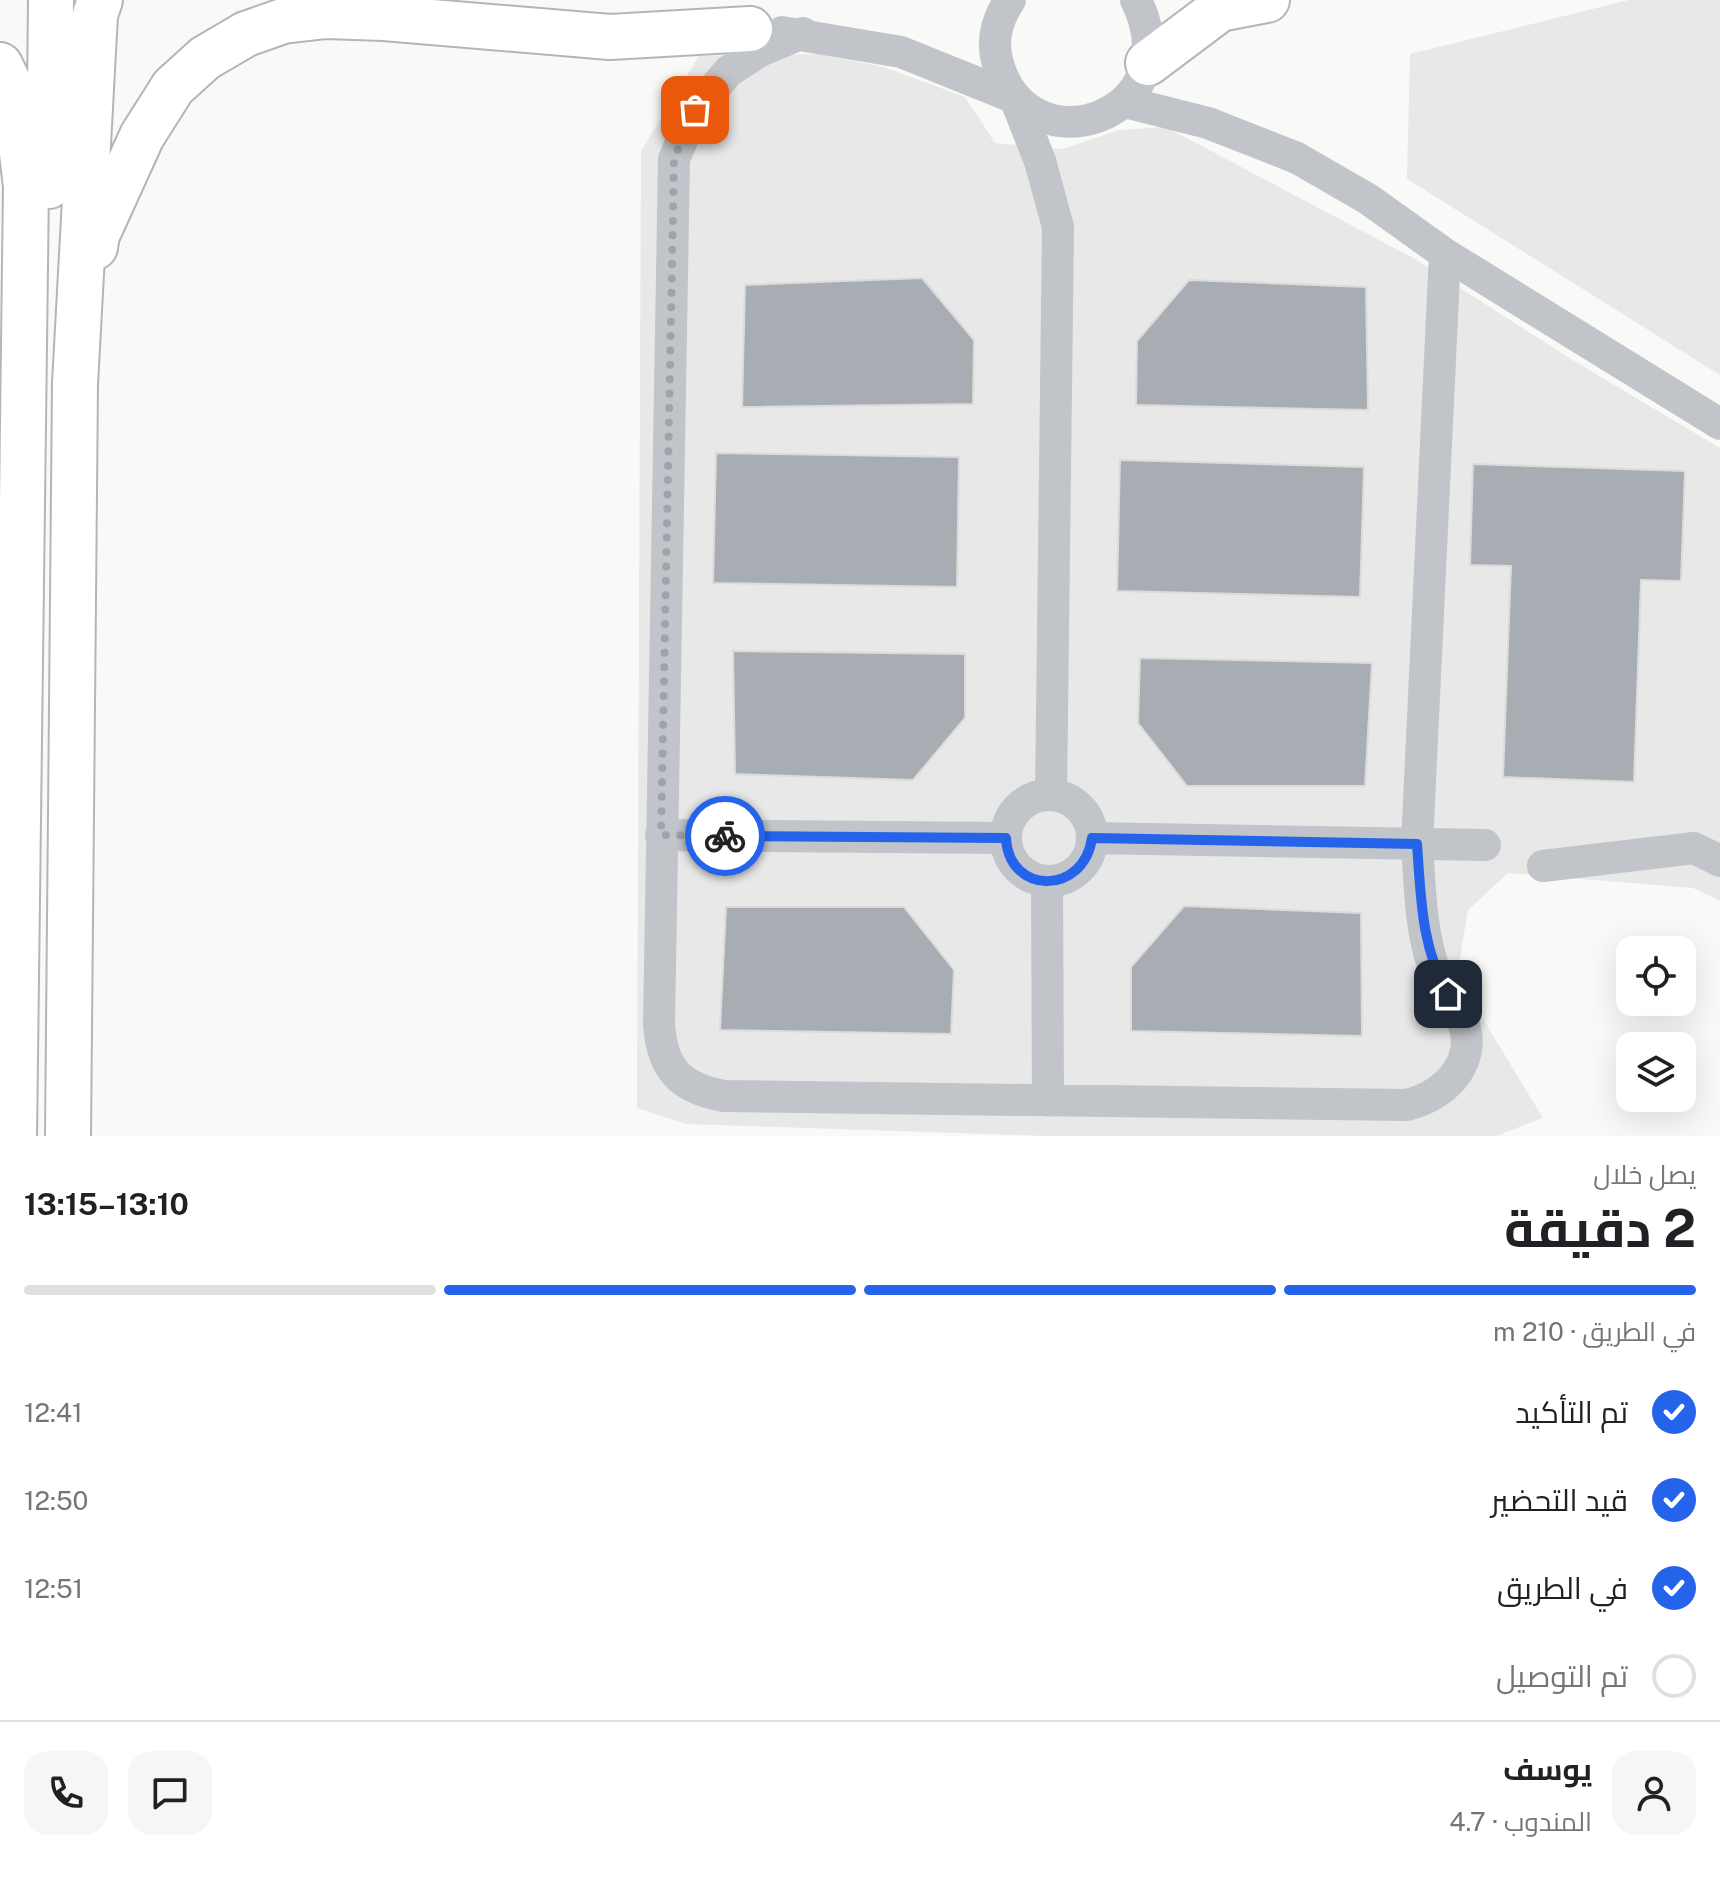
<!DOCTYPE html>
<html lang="ar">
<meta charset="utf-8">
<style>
:root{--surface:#fff;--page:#f6f6f6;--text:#202124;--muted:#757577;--line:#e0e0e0;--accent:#2563eb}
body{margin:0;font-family:"Public Sans",Cairo,sans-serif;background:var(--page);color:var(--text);direction:rtl;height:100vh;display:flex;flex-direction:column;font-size:30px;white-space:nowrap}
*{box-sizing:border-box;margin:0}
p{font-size:26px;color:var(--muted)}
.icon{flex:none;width:44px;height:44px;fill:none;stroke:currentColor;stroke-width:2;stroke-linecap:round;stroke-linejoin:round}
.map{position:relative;height:1136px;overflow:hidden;direction:ltr}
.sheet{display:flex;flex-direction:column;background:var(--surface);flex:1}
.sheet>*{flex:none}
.fabs{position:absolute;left:1616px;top:936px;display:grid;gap:16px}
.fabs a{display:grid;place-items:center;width:80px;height:80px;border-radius:16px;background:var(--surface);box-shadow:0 8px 32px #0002;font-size:40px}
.pin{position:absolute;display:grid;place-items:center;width:68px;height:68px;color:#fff;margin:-34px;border-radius:16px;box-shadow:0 4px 12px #0006}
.courier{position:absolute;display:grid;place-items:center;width:80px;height:80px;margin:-40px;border:6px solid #2563eb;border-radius:50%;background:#fff;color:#222;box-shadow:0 2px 10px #0007}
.overview em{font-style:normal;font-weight:700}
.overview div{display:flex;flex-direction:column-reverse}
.overview{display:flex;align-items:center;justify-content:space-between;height:136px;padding:0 24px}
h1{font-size:52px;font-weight:700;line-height:60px}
.bar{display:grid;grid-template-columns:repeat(4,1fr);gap:12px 8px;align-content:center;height:96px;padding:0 24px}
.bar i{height:10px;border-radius:6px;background:var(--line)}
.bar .on{background:var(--accent)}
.bar p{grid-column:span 4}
.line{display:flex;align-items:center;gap:20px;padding:0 24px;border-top:2px solid var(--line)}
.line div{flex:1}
.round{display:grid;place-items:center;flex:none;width:84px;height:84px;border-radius:24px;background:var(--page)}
ol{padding:0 24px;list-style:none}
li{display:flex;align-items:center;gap:24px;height:88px}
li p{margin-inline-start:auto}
li .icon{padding:8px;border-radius:50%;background:var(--accent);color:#fff;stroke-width:4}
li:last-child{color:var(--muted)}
li i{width:44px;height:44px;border:4px solid var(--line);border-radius:50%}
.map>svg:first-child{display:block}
</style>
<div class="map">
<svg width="1720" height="1136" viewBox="0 0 1720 1136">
<rect width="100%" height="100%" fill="#f9f9f7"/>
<path fill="#e7e8e7" d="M1629 0H1720V375L1407 179 1410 54Z
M818 54 884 67 965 97 995 143 1063 149 1119 130 1166 127 1415 259 1574 361 1720 448V901L1693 888 1508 873 1468 910 1457 976 1543 1118 1496 1136H1045L686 1124 637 1108 641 151 699 56Z"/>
<path fill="#a7adb3" stroke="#dbdbd9" stroke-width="2" d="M922 278 974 340 973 404 742 407 745 285Z
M1189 280 1366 287 1368 410 1136 405 1137 341Z
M716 453 959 457 957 587 713 583Z
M1120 460 1364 467 1360 597 1117 591Z
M1473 464 1685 471 1681 581 1641 580 1634 782 1503 777 1511 566 1470 565Z
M733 651 965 654V718L913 780 735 774Z
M1140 658 1372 663 1365 786H1187L1138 723Z
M1184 906 1361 913 1362 1036 1131 1031V967Z
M726 907H904L954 970 951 1034 720 1030Z"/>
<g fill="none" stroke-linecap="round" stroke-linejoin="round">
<g stroke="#b3b6b9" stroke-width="48">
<path id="highway" d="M1148 63 1220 9 1267 0
M0 65 15 95 26 186 14 1136
M49 186 51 0
M95 247 97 235 142 136 173 87 205 58 246 34 283 21 326 16 384 18 610 37 750 29
M68 1136 75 384 95 15 100 0"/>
</g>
<path stroke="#c1c4c8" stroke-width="32" d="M1010 0C997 19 991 41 998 64 1029 172 1193 116 1136 0
M782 32 901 52 1015 98 1040 161 1058 227 1051 795
M803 33 760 51 729 71 695 110 674 159 659 1024C662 1069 680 1088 724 1096L1406 1105C1447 1096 1482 1058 1460 1015 1452 998 1439 983 1433 966 1420 927 1420 885 1417 844L1445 254
M1125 102 1208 123 1297 158 1368 199 1445 254 1720 424
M1006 838a43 43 0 1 1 86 0a43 43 0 1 1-86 0Z
M661 835 1006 838
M1092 838 1485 845
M1543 866 1694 848 1720 861
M1047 882 1048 1101"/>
<use href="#highway" stroke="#fff" stroke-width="44"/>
</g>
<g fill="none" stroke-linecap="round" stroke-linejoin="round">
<path stroke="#9da5ac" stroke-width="8" stroke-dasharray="0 14.4" d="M695 110 674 159 661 835 725 836"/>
<path stroke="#2563eb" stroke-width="10" d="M725 836 1006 838C1009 896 1084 895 1092 838L1417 844C1421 897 1421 947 1448 994"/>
</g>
</svg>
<div class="fabs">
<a><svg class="icon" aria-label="locate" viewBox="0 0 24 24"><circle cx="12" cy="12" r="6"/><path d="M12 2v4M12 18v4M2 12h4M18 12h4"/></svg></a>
<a><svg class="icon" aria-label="layers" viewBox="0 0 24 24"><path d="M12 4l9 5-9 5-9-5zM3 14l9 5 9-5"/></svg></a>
</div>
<div class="pin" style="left:695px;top:110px;background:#ea580c"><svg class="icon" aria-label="bag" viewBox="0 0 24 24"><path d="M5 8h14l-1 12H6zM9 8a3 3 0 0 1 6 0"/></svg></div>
<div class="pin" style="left:1448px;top:994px;background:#1f2937"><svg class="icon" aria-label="home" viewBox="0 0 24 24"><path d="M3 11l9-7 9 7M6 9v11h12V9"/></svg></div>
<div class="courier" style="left:725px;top:836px"><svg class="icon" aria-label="bike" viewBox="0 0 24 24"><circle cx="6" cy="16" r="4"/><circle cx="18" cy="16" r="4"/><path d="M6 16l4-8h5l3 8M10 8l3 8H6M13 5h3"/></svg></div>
</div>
<section class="sheet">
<div class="overview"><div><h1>2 دقيقة</h1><p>يصل خلال</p></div><em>13:10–13:15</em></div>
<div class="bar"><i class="on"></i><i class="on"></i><i class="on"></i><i></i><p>في الطريق · 210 m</p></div>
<ol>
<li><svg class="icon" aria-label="check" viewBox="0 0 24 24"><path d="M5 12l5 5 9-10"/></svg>تم التأكيد<p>12:41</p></li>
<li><svg class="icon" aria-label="check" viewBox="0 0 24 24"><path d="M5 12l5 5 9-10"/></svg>قيد التحضير<p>12:50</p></li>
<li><svg class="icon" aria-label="check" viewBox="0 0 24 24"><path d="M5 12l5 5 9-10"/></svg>في الطريق<p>12:51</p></li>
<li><i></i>تم التوصيل</li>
</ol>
<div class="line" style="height:144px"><a class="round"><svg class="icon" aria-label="person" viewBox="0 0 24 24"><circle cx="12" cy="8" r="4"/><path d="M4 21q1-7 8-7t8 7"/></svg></a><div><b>يوسف</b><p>المندوب · 4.7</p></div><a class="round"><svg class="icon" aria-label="chat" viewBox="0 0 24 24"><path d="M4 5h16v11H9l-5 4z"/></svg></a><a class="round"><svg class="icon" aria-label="phone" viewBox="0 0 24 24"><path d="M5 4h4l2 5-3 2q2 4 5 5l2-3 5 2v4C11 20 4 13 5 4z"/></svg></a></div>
</section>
